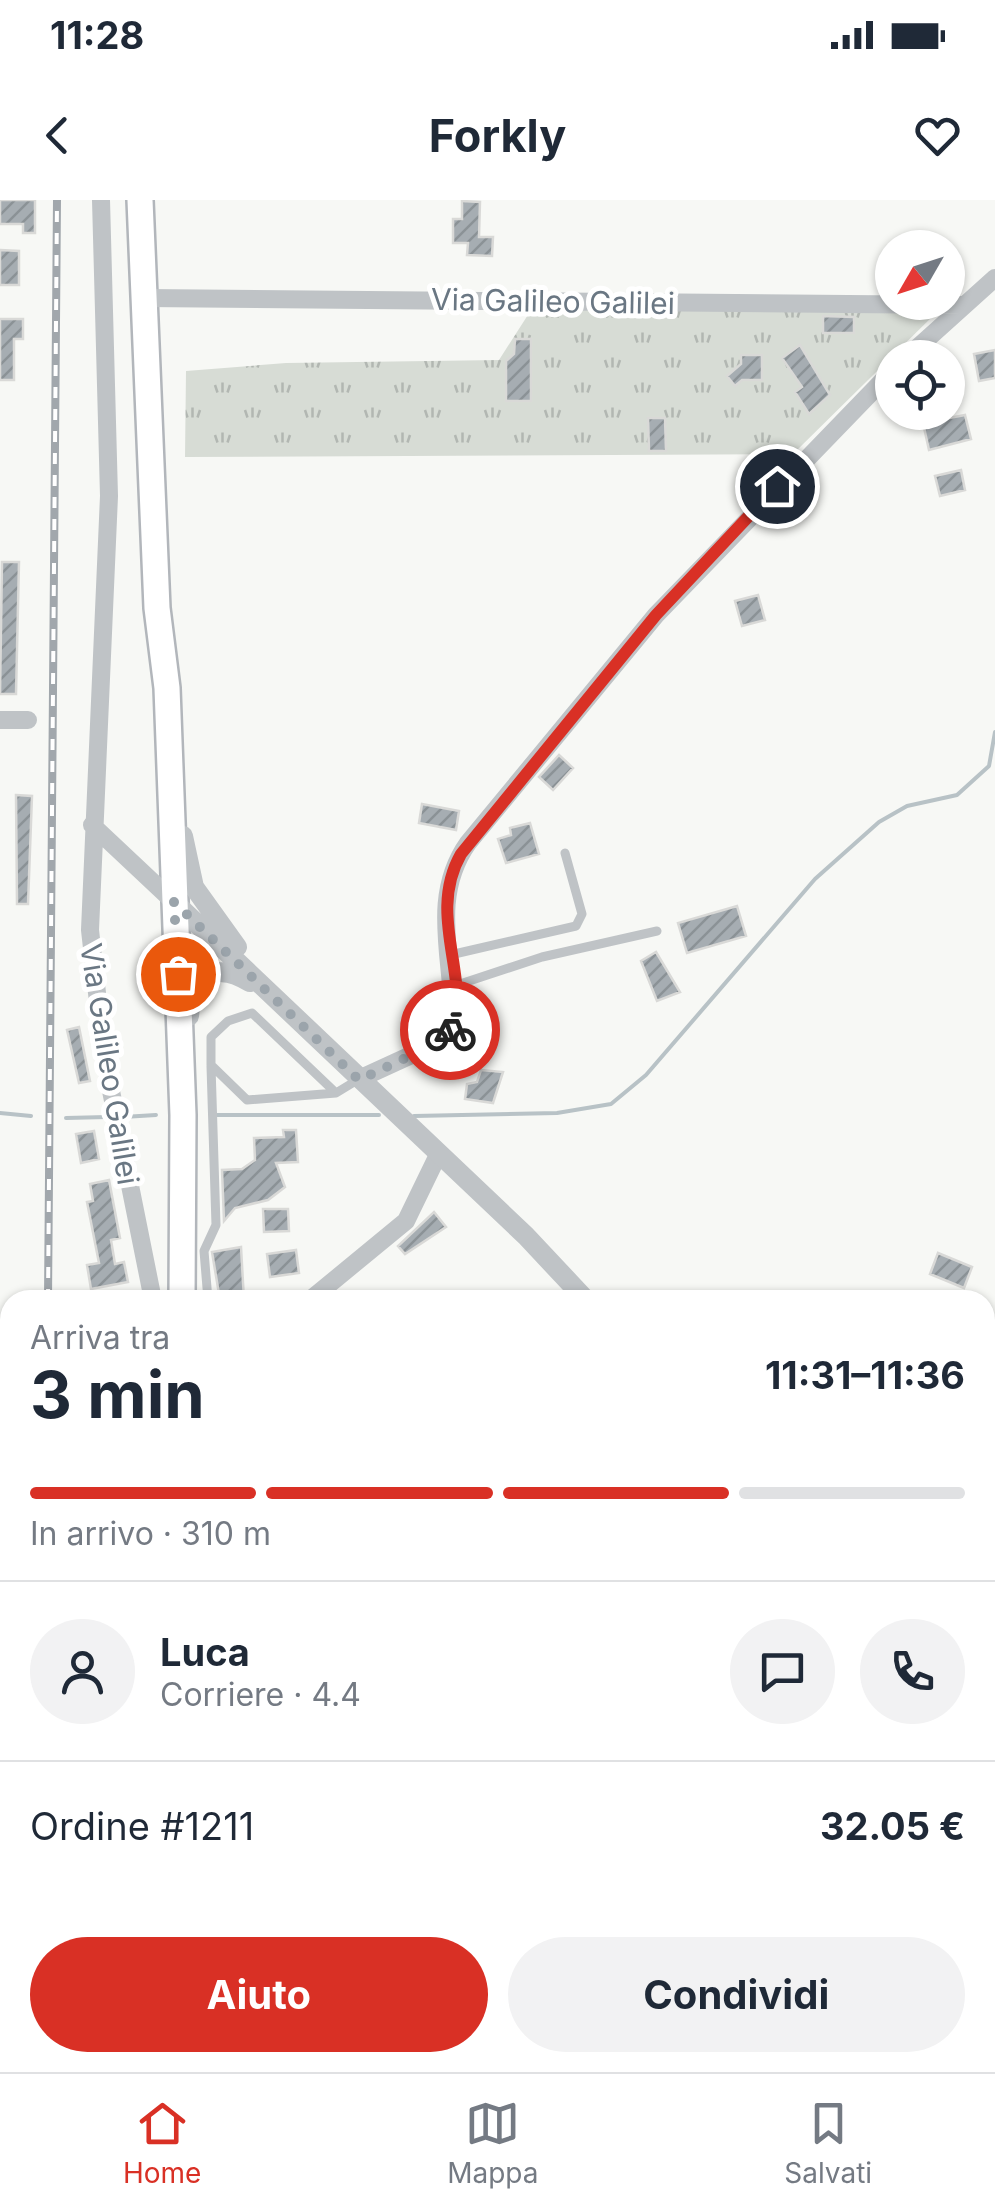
<!DOCTYPE html>
<html lang="it">
<meta charset="utf-8">
<style>
:root{--surface:#fff;--page:#f2f2f3;--text:#1f2937;--muted:#747a83;--line:#e0e1e3;--accent:#d93025}
body{margin:0;font-family:Inter,sans-serif;background:var(--page);color:var(--text);height:100vh;display:flex;flex-direction:column;font-size:38px;white-space:nowrap}
*{box-sizing:border-box;margin:0}
p{font-size:32px;color:var(--muted)}
.icon{flex:none;width:55px;height:55px;fill:none;stroke:currentColor;stroke-width:2;stroke-linecap:round;stroke-linejoin:round}
.map{position:relative;flex:1;overflow:hidden}
.side{position:absolute;left:0px;top:1090px;width:995px;height:782px;display:flex;flex-direction:column;background:var(--surface);border-radius:30px 30px 0 0;box-shadow:0 2px 8px #0004}
.side>*{flex:none}
.needle{width:65px;rotate:231deg}
.controls{position:absolute;left:875px;top:30px;display:grid;gap:20px}
.controls a{display:grid;place-items:center;width:90px;height:90px;border-radius:50%;background:var(--surface);box-shadow:0 2px 8px #0004;font-size:50px}
.pin{position:absolute;display:grid;place-items:center;width:85px;height:85px;color:#fff;margin:-42px;border:5px solid #fff;border-radius:50%;box-shadow:0 2px 10px #0007}
.courier{position:absolute;display:grid;place-items:center;width:100px;height:100px;margin:-50px;border:8px solid #d93025;border-radius:50%;background:#fff;color:#222;box-shadow:0 2px 12px #0007}
.summary em{font-style:normal;font-weight:700}
.summary div{display:flex;flex-direction:column-reverse}
.summary{display:flex;align-items:center;justify-content:space-between;height:170px;padding:0 30px}
h1{font-size:65px;font-weight:700;line-height:75px}
.bar{display:grid;grid-template-columns:repeat(4,1fr);gap:15px 10px;align-content:center;height:120px;padding:0 30px}
.bar i{height:12px;border-radius:8px;background:var(--line)}
.bar .current{background:var(--accent)}
.bar p{grid-column:span 4}
.line{display:flex;align-items:center;gap:25px;padding:0 30px;border-top:2px solid var(--line)}
.line div{flex:1}
.round{display:grid;place-items:center;flex:none;width:105px;height:105px;border-radius:52px;background:var(--page)}
.button{display:flex;gap:20px;margin-top:auto;padding:20px 30px}
.button a{flex:1;height:115px;border-radius:60px;background:var(--accent);color:#fff;font-size:40px;font-weight:700;line-height:115px;text-align:center}
.button a+a{background:var(--page);color:var(--text)}
.status{display:flex;justify-content:space-between;align-items:center;height:70px;padding:0 50px;background:var(--surface);direction:ltr}
.status svg{height:28px;fill:currentColor}
header{display:flex;justify-content:space-between;align-items:center;height:130px;padding:0 30px;background:var(--surface);font-size:45px;font-weight:700}
.dock{display:flex;justify-content:space-around;align-items:center;height:140px;border-top:2px solid var(--line);background:var(--surface);font-size:28px;color:var(--muted)}
.dock a{display:grid;justify-items:center;gap:5px}
.dock .current{color:var(--accent)}
.map>svg:first-child{display:block}
</style>
<div class="status"><b>11:28</b><svg viewBox="0 0 49 12"><path d="M0 12V9h3v3zM5 12V6h3v6zM10 12V3h3v9zM15 12V0h3v12zM26 1h20v11H26zM47 4h2v5h-2z"/></svg></div>
<header><svg class="icon" aria-label="back" viewBox="0 0 24 24"><path d="M15 5l-7 7 7 7"/></svg>Forkly<svg class="icon" aria-label="heart" viewBox="0 0 24 24"><path d="M12 20l-8-8c-3-5 5-10 8-4 3-6 11-1 8 4z"/></svg></header>
<div class="map">
<svg width="995" height="1872" viewBox="0 0 995 1872">
<defs>
<pattern id="grass-tufts" width="24" height="20" patternUnits="userSpaceOnUse" patternTransform="scale(2.5)"><rect width="24" height="20" fill="#d7dcd5"/><path d="M3 7l-1-3M5 7V3M7 7l1-3M15 17l-1-3M17 17v-4M19 17l1-3" fill="none" stroke="#b2b7b2"/></pattern>
<pattern id="building-hatch" width="6" height="6" patternUnits="userSpaceOnUse" patternTransform="scale(2.5)"><rect width="6" height="6" fill="#a6adb2"/><path d="M-1 1l2-2M0 6l6-6M5 7l2-2" fill="none" stroke="#8b9296"/></pattern>
</defs>
<rect width="100%" height="100%" fill="#f7f8f5"/>
<path fill="url(#grass-tufts)" d="M533 107 937 112 793 254 185 257 186 171 286 163 499 160Z
M0 1357H10V1773H0Z"/>
<g fill="none" stroke-linecap="round" stroke-linejoin="round">
<path stroke="#b8c2c6" stroke-width="4" d="M0 913 31 916
M216 915H379
M414 916 557 913 611 904 646 875 815 679 879 622 907 606 957 595 989 566 995 532
M123 917 156 915
M66 918 107 917"/>
</g>
<path fill="url(#building-hatch)" stroke="#d9d9d7" stroke-width="2.5" d="M0 0H35V33H23V24H0Z
M462 1 480 2 479 37H493L492 56 467 55 468 43H453V19H462Z
M0 50 19 51V85H0Z
M823 116 854 117V133H823Z
M0 119H23V139H14V180H0Z
M515 139H531V201H506V161L514 154Z
M800 145 830 195 809 214 795 192 802 187 782 158Z
M995 150V178L979 181 974 154Z
M741 155H762V180H742L735 186 727 176 741 164Z
M965 215 971 239 929 250 923 223Z
M648 218H665L666 251H649Z
M961 270 965 290 940 296 935 276Z
M2 362H19L16 494H0Z
M758 395 765 420 742 426 735 401Z
M559 555 573 568 553 590 539 577Z
M16 595 32 596 28 704H17Z
M422 604 459 611 456 630 419 623Z
M530 623 539 654 506 663 498 639 511 635 510 628Z
M737 706 746 736 687 753 678 723Z
M656 752 680 792 657 801 641 761Z
M79 827 90 881 79 883 67 830Z
M481 870 503 872 493 903 465 899 467 884 477 882Z
M283 930H296L298 962 276 963 285 987 268 1000 235 1008 224 1021 222 970 242 969 255 960 254 938 284 937Z
M94 931 99 959 81 963 76 934Z
M109 980 120 1038 111 1040 115 1064 124 1062 128 1082 91 1089 87 1065 99 1063 87 1002 93 1001 90 984Z
M263 1009H288L289 1031 264 1032Z
M434 1012 446 1027 405 1054 398 1046Z
M241 1047 244 1100H220L212 1052Z
M296 1050 299 1073 270 1077 267 1054Z
M938 1053 972 1067 964 1088 930 1074Z"/>
<g fill="none" stroke-linecap="round" stroke-linejoin="round">
<g stroke="#b2b6bb" stroke-width="30">
<path id="secondary" d="M140 0 157 408 167 488 183 915 182 1100
M175 1872V1862"/>
</g>
<path stroke="#bfc3c6" stroke-width="9" d="M450 755 576 726 582 714 565 653
M454 786 542 757 657 731
M336 893 252 813 228 821 211 837V865L247 900 336 893 359 879
M208 1100 204 1051 216 1025 211 866
M0 1667H10V1653"/>
<path stroke="#bfc3c6" stroke-width="18" d="M101 0 109 296 90 730 104 856 153 1100
M145 98 962 105
M906 158 995 78
M0 520H28
M92 625 175 703
M359 879 431 846 453 824C454 761 429 698 468 643L656 415 892 171
M310 1100 406 1021 438 955
M985 1557 995 1522
M319 1862V1866L387 1862
M469 1862 470 1872
M710 1862 711 1872
M900 1872 902 1862"/>
<path stroke="#bfc3c6" stroke-width="20" d="M183 636 194 687 237 747
M175 703 526 1036 586 1100
M189 816 192 788C212 768 226 768 250 782
M0 1786H10
M826 1862 827 1872"/>
<use href="#secondary" stroke="#fff" stroke-width="25"/>
<g stroke="#a1a7ac" stroke-width="8">
<path id="rail" d="M48 1100 57 0
M51 1862V1872"/>
</g>
<use href="#rail" stroke="#fff" stroke-width="4" stroke-dasharray="11" stroke-linecap="butt"/>
</g>
<g fill="none" stroke-linecap="round" stroke-linejoin="round">
<path stroke="#9ba4ab" stroke-width="10" stroke-dasharray="0 18" d="M178 774 174 702 359 880 431 846 450 830"/>
<path stroke="#d93025" stroke-width="12" d="M450 830C474 783 425 717 461 654L656 415 777 286"/>
</g>
<g text-anchor="middle" dominant-baseline="central" stroke-width="10" stroke-linejoin="round" paint-order="stroke">
<g font-size="30" fill="#6a7783" stroke="#fff">
<text transform="translate(553 101) rotate(1)">Via Galileo Galilei</text>
<text transform="translate(110 864) rotate(81)">Via Galileo Galilei</text>
</g>
</g>
</svg>
<div class="controls">
<a><svg class="needle" viewBox="-14 -14 28 28"><path d="M0-13l5 13h-10z" fill="#e53935"/><path d="M0 13l5-13h-10z" fill="#747a83"/></svg></a>
<a><svg class="icon" aria-label="locate" viewBox="0 0 24 24"><circle cx="12" cy="12" r="6"/><path d="M12 2v4M12 18v4M2 12h4M18 12h4"/></svg></a>
</div>
<div class="pin" style="left:178px;top:774px;background:#ea580c"><svg class="icon" aria-label="bag" viewBox="0 0 24 24"><path d="M5 8h14l-1 12H6zM9 8a3 3 0 0 1 6 0"/></svg></div>
<div class="pin" style="left:777px;top:286px;background:#1f2937"><svg class="icon" aria-label="home" viewBox="0 0 24 24"><path d="M3 11l9-7 9 7M6 9v11h12V9"/></svg></div>
<div class="courier" style="left:450px;top:830px"><svg class="icon" aria-label="bike" viewBox="0 0 24 24"><circle cx="6" cy="16" r="4"/><circle cx="18" cy="16" r="4"/><path d="M6 16l4-8h5l3 8M10 8l3 8H6M13 5h3"/></svg></div>
<section class="side">
<div class="summary"><div><h1>3 min</h1><p>Arriva tra</p></div><em>11:31–11:36</em></div>
<div class="bar"><i class="current"></i><i class="current"></i><i class="current"></i><i></i><p>In arrivo · 310 m</p></div>
<div class="line" style="height:180px"><a class="round"><svg class="icon" aria-label="person" viewBox="0 0 24 24"><circle cx="12" cy="8" r="4"/><path d="M4 21q1-7 8-7t8 7"/></svg></a><div><b>Luca</b><p>Corriere · 4.4</p></div><a class="round"><svg class="icon" aria-label="chat" viewBox="0 0 24 24"><path d="M4 5h16v11H9l-5 4z"/></svg></a><a class="round"><svg class="icon" aria-label="phone" viewBox="0 0 24 24"><path d="M5 4h4l2 5-3 2q2 4 5 5l2-3 5 2v4C11 20 4 13 5 4z"/></svg></a></div>
<div class="line" style="height:130px"><div>Ordine #1211</div><b>32.05 €</b></div>
<div class="button"><a>Aiuto</a><a>Condividi</a></div>
</section>
</div>
<nav class="dock">
<a class="current"><svg class="icon" aria-label="home" viewBox="0 0 24 24"><path d="M3 11l9-7 9 7M6 9v11h12V9"/></svg>Home</a>
<a><svg class="icon" aria-label="map" viewBox="0 0 24 24"><path d="M3 6l6-2 6 2 6-2v14l-6 2-6-2-6 2zM9 4v14M15 6v14"/></svg>Mappa</a>
<a><svg class="icon" aria-label="saved" viewBox="0 0 24 24"><path d="M7 4h10v16l-5-4-5 4z"/></svg>Salvati</a>
</nav>
